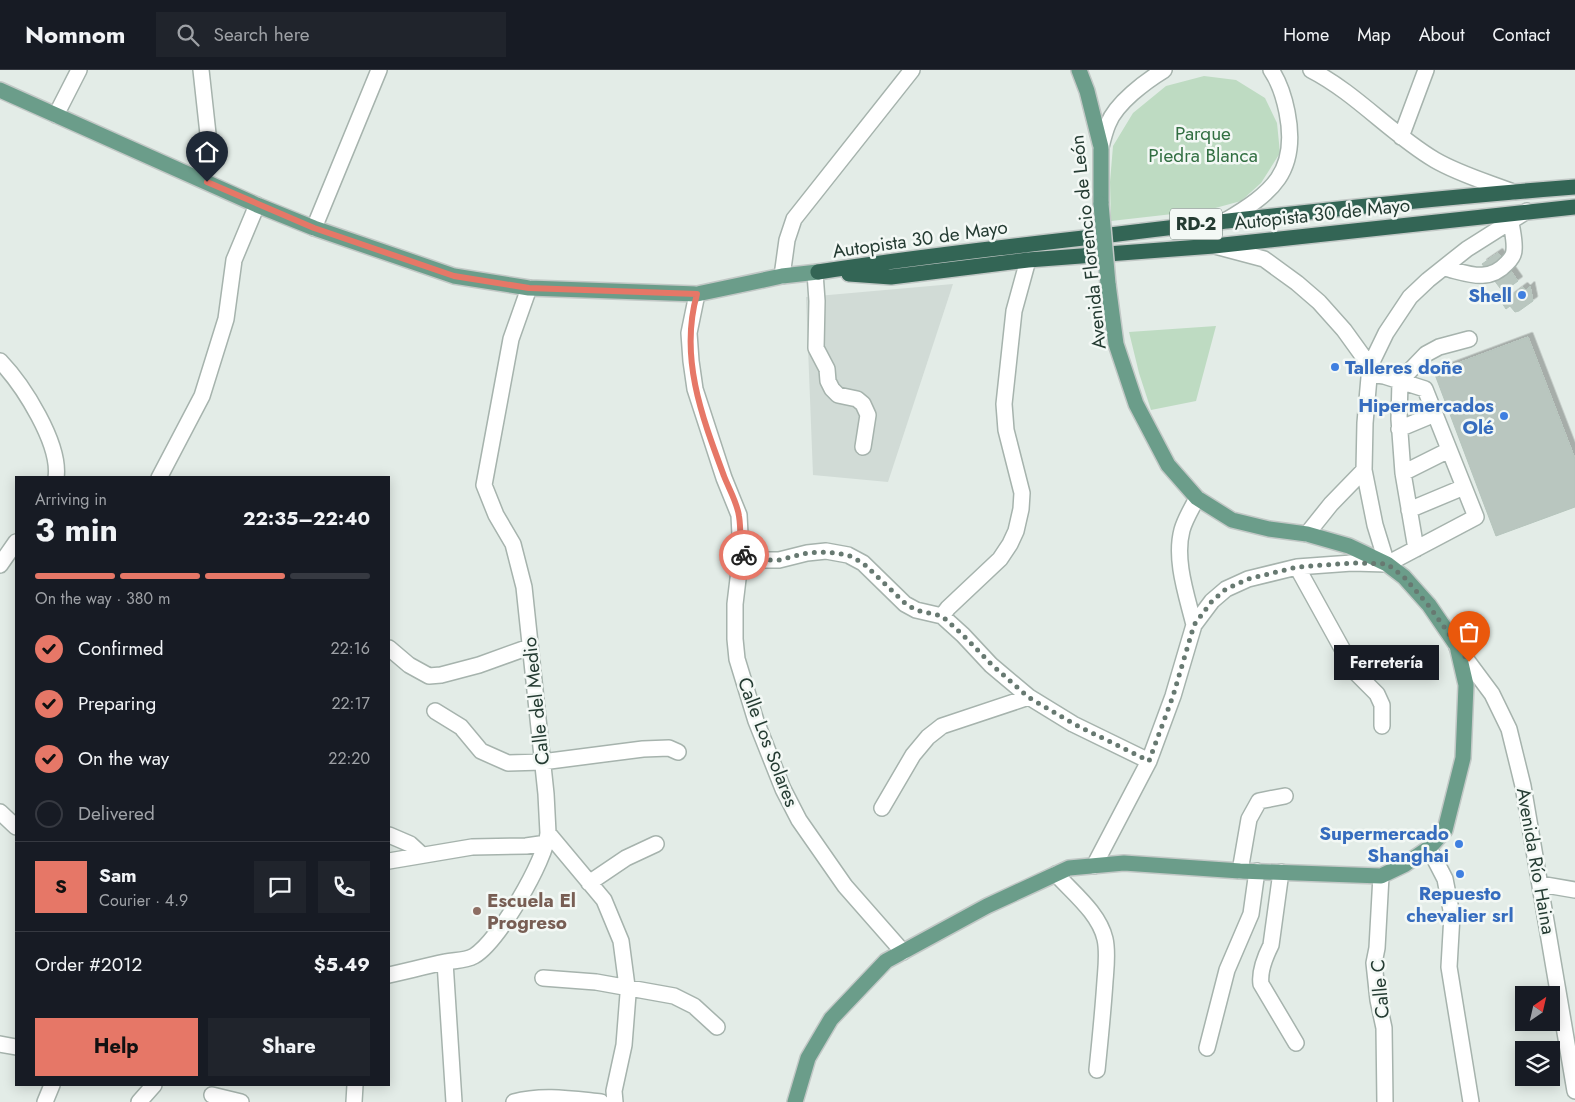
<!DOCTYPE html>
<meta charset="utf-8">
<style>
:root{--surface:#171b24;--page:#20242c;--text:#f1f3f6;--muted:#9ea1a6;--line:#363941;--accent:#e67767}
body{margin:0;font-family:Jost,sans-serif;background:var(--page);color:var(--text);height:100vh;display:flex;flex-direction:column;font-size:19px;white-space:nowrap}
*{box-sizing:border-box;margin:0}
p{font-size:16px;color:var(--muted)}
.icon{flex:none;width:28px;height:28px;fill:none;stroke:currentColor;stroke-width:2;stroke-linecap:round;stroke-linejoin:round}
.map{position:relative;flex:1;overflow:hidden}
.drawer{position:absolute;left:15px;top:406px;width:375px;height:610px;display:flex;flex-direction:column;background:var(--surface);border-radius:0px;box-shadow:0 2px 12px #0003}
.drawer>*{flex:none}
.needle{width:32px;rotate:34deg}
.tools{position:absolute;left:1515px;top:916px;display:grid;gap:10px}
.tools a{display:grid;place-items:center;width:45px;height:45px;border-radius:0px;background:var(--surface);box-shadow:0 2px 12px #0003;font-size:25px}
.pin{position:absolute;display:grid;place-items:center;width:42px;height:42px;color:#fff;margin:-51px -21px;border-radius:50% 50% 50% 0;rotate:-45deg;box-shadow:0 0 5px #0007}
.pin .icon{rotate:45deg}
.courier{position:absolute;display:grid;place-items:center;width:50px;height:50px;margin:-25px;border:4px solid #e67767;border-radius:50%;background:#fff;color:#222;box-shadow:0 1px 6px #0007}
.bubble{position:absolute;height:35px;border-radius:0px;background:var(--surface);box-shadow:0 2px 12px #0003;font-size:16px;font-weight:700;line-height:35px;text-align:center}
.headline em{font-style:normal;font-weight:700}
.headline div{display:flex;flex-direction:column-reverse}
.headline{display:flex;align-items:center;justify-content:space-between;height:85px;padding:0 20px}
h1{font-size:32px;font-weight:700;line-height:38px}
.bar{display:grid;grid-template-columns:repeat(4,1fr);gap:8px 5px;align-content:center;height:60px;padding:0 20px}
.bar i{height:6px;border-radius:4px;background:var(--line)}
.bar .selected{background:var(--accent)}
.bar p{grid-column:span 4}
.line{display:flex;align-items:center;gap:12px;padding:0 20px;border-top:1px solid var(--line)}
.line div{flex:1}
.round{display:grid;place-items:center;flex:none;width:52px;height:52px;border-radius:0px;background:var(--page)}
ol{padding:0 20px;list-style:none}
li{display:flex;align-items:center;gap:15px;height:55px}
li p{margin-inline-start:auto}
li .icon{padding:5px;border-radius:50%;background:var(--accent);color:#111;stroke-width:4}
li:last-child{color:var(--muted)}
li i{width:28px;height:28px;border:2px solid var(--line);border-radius:50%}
.cta{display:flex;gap:10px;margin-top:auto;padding:10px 20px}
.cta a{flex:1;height:58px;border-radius:0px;background:var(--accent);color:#111;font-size:20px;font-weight:700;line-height:58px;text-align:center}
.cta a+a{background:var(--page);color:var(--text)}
header{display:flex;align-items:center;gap:30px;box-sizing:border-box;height:70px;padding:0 25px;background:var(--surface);border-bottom:1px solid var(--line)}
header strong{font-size:24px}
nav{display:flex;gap:28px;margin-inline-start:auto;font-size:18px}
.search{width:350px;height:45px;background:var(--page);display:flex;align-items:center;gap:12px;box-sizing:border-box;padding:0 18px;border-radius:0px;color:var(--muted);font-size:19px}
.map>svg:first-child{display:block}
</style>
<header>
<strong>Nomnom</strong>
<div class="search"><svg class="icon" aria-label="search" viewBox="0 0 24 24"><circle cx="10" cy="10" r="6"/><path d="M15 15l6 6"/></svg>Search here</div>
<nav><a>Home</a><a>Map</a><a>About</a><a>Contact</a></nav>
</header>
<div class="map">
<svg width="1575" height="1032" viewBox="0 0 1575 1032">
<defs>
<filter id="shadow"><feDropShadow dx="4.5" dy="-4.5" stdDeviation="0" flood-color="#0004"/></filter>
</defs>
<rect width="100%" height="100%" fill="#e3ece7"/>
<path fill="#d1dbd6" d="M953 214 888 412 813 405 806 227Z"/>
<path fill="#bedbc2" d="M1204 6 1236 10 1265 28 1277 53 1280 83 1261 113 1241 131 1208 140 1111 151 1110 112 1113 76 1133 43 1166 16Z
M1216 256 1196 331 1151 340 1139 303 1129 262Z"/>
<path fill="#b9c6bf" stroke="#b6c5bd" filter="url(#shadow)" d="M1498 183 1518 211 1503 222 1482 194Z
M1530 216 1533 231 1519 241 1515 242 1510 236 1506 239 1502 233 1523 217 1526 220Z
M1528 267 1575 389V437L1496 466 1434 302Z"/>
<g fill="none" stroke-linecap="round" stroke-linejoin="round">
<g stroke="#a6b3ad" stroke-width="18">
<path id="minor" d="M201 0 209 73
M1311 0C1356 23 1391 64 1435 90 1459 104 1487 112 1513 122
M56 45 79 0
M1401 67 1426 0
M1101 77C1103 69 1105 61 1108 54 1116 33 1146 11 1164 0
M1225 151C1272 123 1299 102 1287 42 1284 27 1280 13 1271 0
M314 158 379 0
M1215 176 1264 189 1297 213 1319 232 1344 260 1370 296
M1444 198C1467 203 1488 214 1507 193 1510 190 1514 185 1514 180 1515 171 1512 160 1511 152
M815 203 817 231 816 278 827 299 828 311 832 319 838 325 857 329 863 334 868 345 863 377
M782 206 787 170 794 149 912 0
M529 218 511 269 484 415 496 445 513 474 524 517 546 724 548 763 604 830 621 871 628 924 624 975 614 1021 615 1032
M697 224 689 263 691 291 695 319 724 408 739 445 741 484 735 534V569L737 589 756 651 783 719 799 750 845 816 903 882
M0 291C23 315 61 374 56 408
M1399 359 1435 344
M1403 403 1449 380
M159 408 202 326 226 249 234 190 257 135
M1409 440 1464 417
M1307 464 1331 434 1364 400
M1416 479 1403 403 1399 349 1400 311 1426 284 1439 277 1469 269
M741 484 759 490H779L807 483 826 481 848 485 863 493 905 534 916 540 942 546 963 565 991 595 1029 627 1073 654 1149 691
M1387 494 1375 455 1364 400 1365 353 1370 296 1386 263 1410 227 1428 210 1467 179 1527 141
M0 495 16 472
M1297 497 1355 602 1377 624 1382 635V656
M942 546 948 538 1000 489 1010 474 1016 461 1021 439 1022 423 1006 360 1004 334 1014 241 1028 190
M1194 555C1187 526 1174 490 1182 460 1185 449 1192 438 1197 428
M1457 577 1492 624 1509 659 1523 716 1575 1021
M389 578 409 595 429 606 441 605 479 595 529 577
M435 641 461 657 481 681 508 693 542 692 643 679 669 678 678 682
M882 738 913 685 928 667 942 656 1029 627
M0 742 16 757
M389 765 410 774 422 785
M1429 778 1445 809 1452 845 1449 897 1471 1032
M389 791 472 777 526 776 547 773
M1094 796 1149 691 1173 626 1194 555 1212 531 1226 519 1248 509 1297 497 1352 493 1387 494 1476 447 1425 319 1384 306 1369 304
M1240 801 1249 749 1259 731 1285 726
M1281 802 1271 875C1265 887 1259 901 1261 914L1296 973
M1056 804C1073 823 1099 843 1105 869 1108 882 1106 898 1105 911 1103 941 1100 971 1097 1000
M1381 806 1377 878 1374 893 1378 930 1384 958 1385 1032
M589 813 626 788 656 774
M1540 814 1575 820
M445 892 454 1032
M389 905C407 901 426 896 445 892 455 890 465 891 474 886 498 872 546 790 548 763
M543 908 596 912 674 926 694 936 717 957
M0 974 16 977
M1207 978 1227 900 1251 844 1257 801
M212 1025 241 1032
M45 1032 52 1015
M139 1032 154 1015
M354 1032 355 1015
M514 1032C542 1024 572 1029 601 1032"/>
</g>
<g stroke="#c2c8c6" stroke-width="18">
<path id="major" d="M1079 0 1087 21 1101 77V134
M0 20 257 135 314 158 454 206 529 218 697 224 782 206 818 202
M795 1032 808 988 831 949 886 891 987 836 1069 798 1124 793 1240 801 1381 806 1404 795 1429 778 1445 760 1463 688 1466 615 1457 576 1429 535 1404 507 1387 494 1349 476 1307 464 1269 459 1232 450 1197 428 1168 395 1136 334 1116 274 1108 214"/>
</g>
<g stroke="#c2c8c6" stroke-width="18">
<path id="highway" d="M818 202C915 187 1012 176 1110 165 1265 146 1420 129 1575 117
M849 204 891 207 1028 190 1214 176 1575 137"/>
</g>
<use href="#minor" stroke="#fff" stroke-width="15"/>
<use href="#major" stroke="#6b9d8a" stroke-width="15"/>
<use href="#highway" stroke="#336555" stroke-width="15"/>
<g stroke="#c2c8c6" stroke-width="18" stroke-linecap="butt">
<path id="major-bridge" d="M1101 134 1108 214"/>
</g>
<use href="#major-bridge" stroke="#6b9d8a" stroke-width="15"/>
</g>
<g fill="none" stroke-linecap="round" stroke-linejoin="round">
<path stroke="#677971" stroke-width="5" stroke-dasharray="0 9" d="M744 485 759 490H779L807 483 826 482 848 485 863 493 906 534 916 540 942 546 963 565 991 594 1028 627 1074 654 1149 691 1173 626 1194 555 1212 531 1226 519 1248 509 1297 497 1352 493 1387 494 1404 507 1429 536 1469 592"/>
<path stroke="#e67767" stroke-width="6" d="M207 112 314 158 454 206 529 218 697 224C679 287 702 347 724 406 729 419 737 432 739 446 741 458 740 471 741 484L744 485"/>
</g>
<g fill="#3f7fe0" stroke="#f3f8f5" stroke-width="2">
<circle cx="1522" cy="225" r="5"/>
<circle cx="1335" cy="297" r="5"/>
<circle cx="1504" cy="346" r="5"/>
<circle cx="1459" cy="774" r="5"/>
<circle cx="1460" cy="804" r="5"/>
</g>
<circle fill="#8d6e63" stroke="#f3f8f5" stroke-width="2" cx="477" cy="841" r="5"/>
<g text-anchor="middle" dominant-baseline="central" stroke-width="5" stroke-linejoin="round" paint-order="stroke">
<rect fill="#f3f8f5" stroke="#62746c" stroke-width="1" x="1170" y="138.5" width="52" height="31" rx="4"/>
<g font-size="18" font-weight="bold" fill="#243b32">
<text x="1196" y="154">RD-2</text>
</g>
<g font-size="19" fill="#326f42" stroke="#f3f8f5">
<text x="1203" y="63">Parque<tspan x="1203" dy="22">Piedra Blanca</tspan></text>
</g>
<g font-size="19" fill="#243b32" stroke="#f3f8f5">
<text transform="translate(1322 144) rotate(-6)">Autopista 30 de Mayo</text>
<text transform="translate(920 169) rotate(-8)">Autopista 30 de Mayo</text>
<text transform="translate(1088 172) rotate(-96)">Avenida Florencio de León</text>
<text transform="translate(536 631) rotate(-96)">Calle del Medio</text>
<text transform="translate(768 672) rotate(69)">Calle Los Solares</text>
<text transform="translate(1536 791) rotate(80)">Avenida Río Haina</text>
<text transform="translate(1380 919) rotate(-95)">Calle C</text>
</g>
<g font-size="19" font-weight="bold" fill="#366cbe" stroke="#f3f8f5" text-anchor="end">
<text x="1512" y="225">Shell</text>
<text x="1345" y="297" text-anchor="start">Talleres doñe</text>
<text x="1494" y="335">Hipermercados<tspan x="1494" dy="22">Olé</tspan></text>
<text x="1449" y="763">Supermercado<tspan x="1449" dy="22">Shanghai</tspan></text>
<text x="1460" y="823" text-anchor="middle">Repuesto<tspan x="1460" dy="22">chevalier srl</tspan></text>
</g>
<g font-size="19" font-weight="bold" fill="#785e54" stroke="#f3f8f5" text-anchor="start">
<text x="487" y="830">Escuela El<tspan x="487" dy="22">Progreso</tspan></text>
</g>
</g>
</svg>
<div class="tools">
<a><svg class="needle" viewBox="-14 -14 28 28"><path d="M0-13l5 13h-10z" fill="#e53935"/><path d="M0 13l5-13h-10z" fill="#9ea1a6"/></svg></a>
<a><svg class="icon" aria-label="layers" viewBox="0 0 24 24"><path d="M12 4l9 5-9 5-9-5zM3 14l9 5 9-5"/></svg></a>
</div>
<div class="pin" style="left:1469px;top:592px;background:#ea580c"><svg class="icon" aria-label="bag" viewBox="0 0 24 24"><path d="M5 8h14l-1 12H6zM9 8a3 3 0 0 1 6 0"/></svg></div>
<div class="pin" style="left:207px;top:112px;background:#1f2937"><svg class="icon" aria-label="home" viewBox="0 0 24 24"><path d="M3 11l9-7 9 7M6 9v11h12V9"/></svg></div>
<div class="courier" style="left:744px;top:485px"><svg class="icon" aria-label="bike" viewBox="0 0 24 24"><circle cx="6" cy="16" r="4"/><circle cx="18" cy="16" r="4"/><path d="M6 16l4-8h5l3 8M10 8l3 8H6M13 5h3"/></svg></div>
<div class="bubble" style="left:1334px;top:575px;width:105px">Ferretería</div>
<section class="drawer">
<div class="headline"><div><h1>3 min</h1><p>Arriving in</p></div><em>22:35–22:40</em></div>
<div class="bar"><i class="selected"></i><i class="selected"></i><i class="selected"></i><i></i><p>On the way · 380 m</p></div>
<ol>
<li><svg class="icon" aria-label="check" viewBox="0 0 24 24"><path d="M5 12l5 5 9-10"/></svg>Confirmed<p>22:16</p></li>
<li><svg class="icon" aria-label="check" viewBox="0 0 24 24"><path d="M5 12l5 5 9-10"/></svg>Preparing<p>22:17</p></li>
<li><svg class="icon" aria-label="check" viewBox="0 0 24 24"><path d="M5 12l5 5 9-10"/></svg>On the way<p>22:20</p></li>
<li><i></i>Delivered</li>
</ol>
<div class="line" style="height:90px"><b class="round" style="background:var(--accent);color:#111">S</b><div><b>Sam</b><p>Courier · 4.9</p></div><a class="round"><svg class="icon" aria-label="chat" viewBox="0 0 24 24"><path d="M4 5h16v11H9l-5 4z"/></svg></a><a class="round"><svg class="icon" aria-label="phone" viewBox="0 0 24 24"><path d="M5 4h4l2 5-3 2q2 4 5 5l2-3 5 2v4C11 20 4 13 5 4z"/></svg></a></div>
<div class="line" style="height:65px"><div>Order #2012</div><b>$5.49</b></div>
<div class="cta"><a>Help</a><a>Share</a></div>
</section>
</div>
